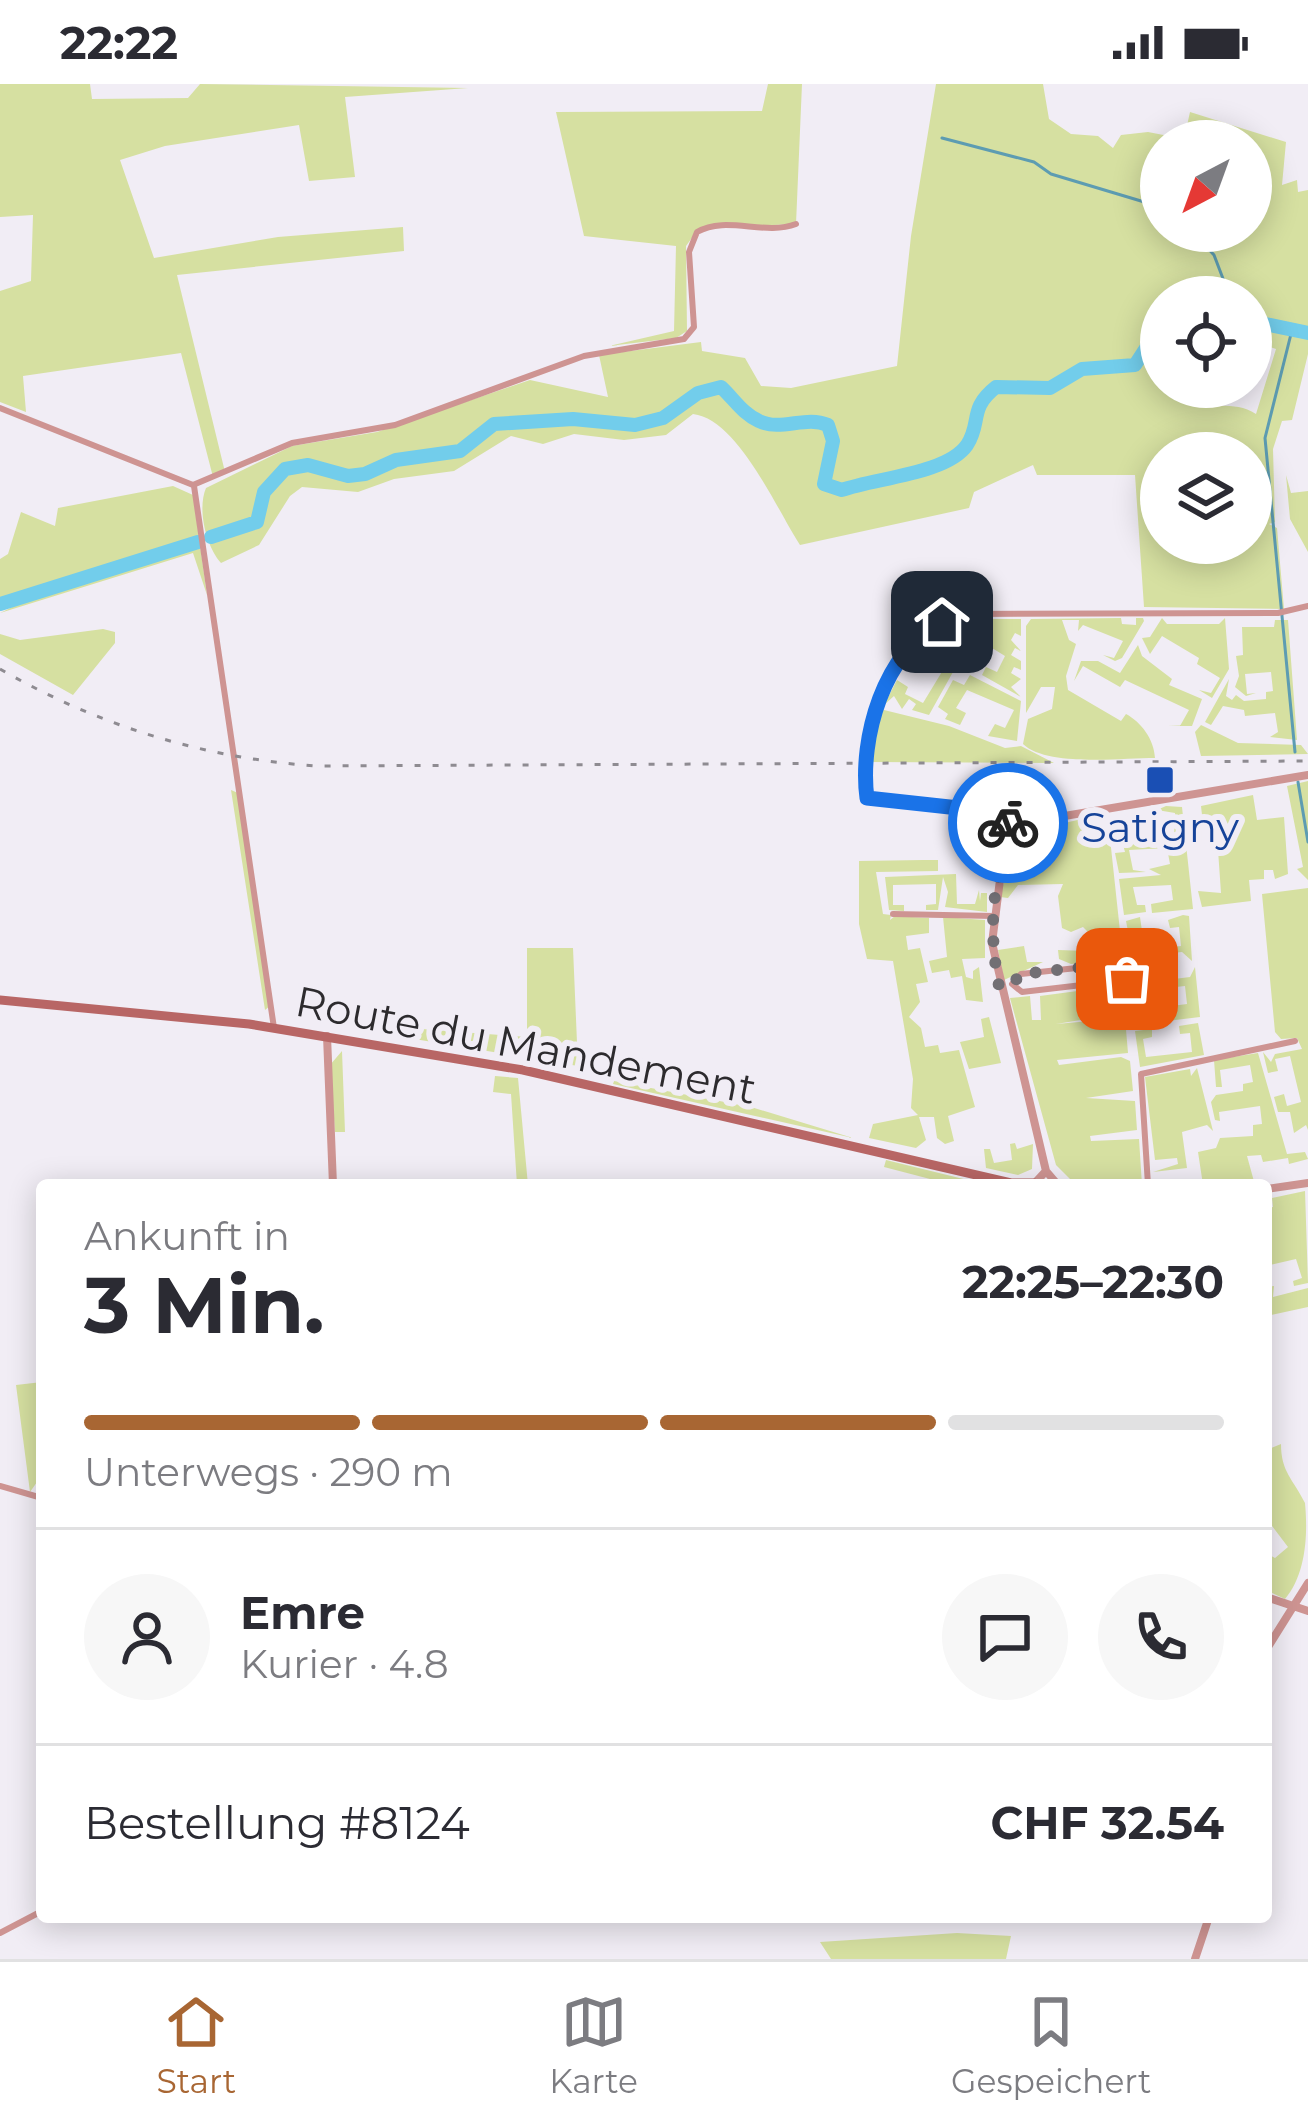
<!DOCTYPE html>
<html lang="de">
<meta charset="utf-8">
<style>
:root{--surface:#fff;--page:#f7f7f7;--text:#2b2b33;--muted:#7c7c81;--line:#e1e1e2;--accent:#a86633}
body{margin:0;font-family:Montserrat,sans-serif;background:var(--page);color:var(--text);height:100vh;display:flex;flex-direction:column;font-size:45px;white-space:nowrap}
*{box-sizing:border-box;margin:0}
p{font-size:39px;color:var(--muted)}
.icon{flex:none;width:66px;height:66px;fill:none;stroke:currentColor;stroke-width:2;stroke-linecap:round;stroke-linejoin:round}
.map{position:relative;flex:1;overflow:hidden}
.panel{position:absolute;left:36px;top:1095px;width:1236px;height:744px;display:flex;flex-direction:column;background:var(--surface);border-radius:12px;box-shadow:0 6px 30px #0003}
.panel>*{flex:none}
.needle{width:78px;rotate:221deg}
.fabs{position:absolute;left:1140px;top:36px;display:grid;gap:24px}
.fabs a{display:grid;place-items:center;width:132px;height:132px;border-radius:50%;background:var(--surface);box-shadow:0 6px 30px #0003;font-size:60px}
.pin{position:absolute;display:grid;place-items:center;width:102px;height:102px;color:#fff;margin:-51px;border-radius:24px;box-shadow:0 6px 18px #0006}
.courier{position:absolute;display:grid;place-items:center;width:120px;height:120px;margin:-60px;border:9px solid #1a73e8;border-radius:50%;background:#fff;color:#222;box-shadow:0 3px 15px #0007}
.head em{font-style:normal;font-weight:700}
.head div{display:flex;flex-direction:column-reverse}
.head{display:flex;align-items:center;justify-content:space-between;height:204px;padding:0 48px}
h1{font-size:78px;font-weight:700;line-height:90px}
.bar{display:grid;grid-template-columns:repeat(4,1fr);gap:18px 12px;align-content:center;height:144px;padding:0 48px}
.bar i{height:15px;border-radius:9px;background:var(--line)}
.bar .active{background:var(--accent)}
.bar p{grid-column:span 4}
.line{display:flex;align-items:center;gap:30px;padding:0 48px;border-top:3px solid var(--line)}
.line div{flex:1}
.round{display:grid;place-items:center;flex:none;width:126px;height:126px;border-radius:63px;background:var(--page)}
.status{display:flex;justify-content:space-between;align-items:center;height:84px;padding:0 60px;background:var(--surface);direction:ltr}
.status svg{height:33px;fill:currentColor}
.menu{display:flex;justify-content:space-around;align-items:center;height:168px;border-top:3px solid var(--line);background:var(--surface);font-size:33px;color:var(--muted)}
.menu a{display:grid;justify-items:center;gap:6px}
.menu .active{color:var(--accent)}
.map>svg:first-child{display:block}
</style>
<div class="status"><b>22:22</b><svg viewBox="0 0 49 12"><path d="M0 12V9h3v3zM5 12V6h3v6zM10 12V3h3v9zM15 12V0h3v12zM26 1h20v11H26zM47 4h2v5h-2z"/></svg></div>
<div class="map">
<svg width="1308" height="1875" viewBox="0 0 1308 1875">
<rect width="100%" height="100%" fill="#f1edf5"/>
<path fill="#d6e0a1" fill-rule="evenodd" d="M0 0H90L92 15 188 14 200 0 468 4 345 13 355 93 309 97 299 41 165 62 120 76 154 174 278 153 403 143 404 167 177 191 225 388 213 393 181 269 23 292 26 328 0 318V207L31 197 33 131 0 133Z
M768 0H802L796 140 699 144 686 162 687 247 676 254 609 262 674 247 676 162 584 152 556 28 762 27Z
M936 0H1043L1049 35 1071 50 1098 52 1113 64 1121 51 1148 48 1184 55 1190 28 1286 58 1282 101 1297 96 1298 108 1308 106V270L1292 336 1282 337 1273 365 1275 438 1269 440 1277 444 1284 525 1144 523 1135 391H1037L1033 381 974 408 969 424 800 461C777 426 738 335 693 330L666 351 624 356 574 350 543 360 511 352 454 387 394 395 358 408 302 403 290 412 259 461 221 479C206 462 197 425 206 404L292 362 377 348 530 296 608 313 599 271 701 258 702 267 745 274 761 302 791 304 897 282 911 152ZM1161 57H1251V147H1161ZM1161 213H1251V257L1276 265 1256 330C1233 315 1209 327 1182 318L1180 303H1161ZM1161 369H1251V459H1161Z
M1286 391 1291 409 1308 407V468L1290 435Z
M173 402 193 411 199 453 0 515V475L8 470 21 428 55 442 58 424Z
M200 461 207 511 193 469 0 529 37 511Z
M1121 534 1122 540 1136 541V534H1143L1144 537 1122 574 1115 577 1103 571 1114 574 1123 557 1083 541 1078 547 1079 536H1062L1069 556 1076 560 1066 592 1068 606 1121 637 1126 630C1141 638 1154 655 1155 674 1121 674 1047 683 1023 660L1028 635 1052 625 1055 603H1041L1026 629V542L1031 535Z
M1162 534 1167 540H1219L1225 534 1229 585 1212 614 1199 606 1211 609 1220 594 1197 580 1199 574 1162 552 1150 570 1142 554 1150 553Z
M977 535H1021V552L1015 549 1011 556 1021 567 1015 564 1011 571 1021 577V586L1014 583 1011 589 1021 595 1011 603 1021 613 982 591 986 583 997 588 1005 572 974 553Z
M1275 536H1288L1297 656 1270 653 1278 648 1275 629 1245 632 1244 626 1223 622 1211 641 1205 638 1229 595 1226 612 1232 616 1236 611 1244 617 1266 615V608L1273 607 1271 588 1245 590 1247 610 1256 609 1246 612 1235 603 1239 592 1236 572 1243 571 1242 543H1274Z
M103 545 115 548V559L73 611 0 570V550L20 556Z
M1138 561 1142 572 1172 595 1169 601 1202 615 1192 642 1168 641 1180 642 1189 626 1125 596 1120 603 1083 582 1074 597 1081 577H1098L1120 589Z
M957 563 974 574 970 585 958 579 929 631 912 626 916 620 909 615 902 625 894 612 884 621 897 596 908 603 905 610 923 619Z
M970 591 1021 617 1017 657 988 652 995 640 1005 644 1014 626 967 606 956 624 966 629 960 641 945 635 948 630 938 623 953 596 964 601Z
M884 626 949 642 1005 664 1021 662 1054 679 868 678 879 629Z
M1201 641 1238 659 1301 661 1308 670 1201 672 1195 648Z
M1308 697V796L1297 785 1303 783 1287 702Z
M231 706 238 709 270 922 265 926Z
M1253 711 1257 736 1284 733 1288 790 1275 795 1273 786H1264V795L1249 796 1251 817 1202 823 1198 807 1221 809 1216 737 1189 743 1188 733 1202 731 1201 722Z
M1166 722 1182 723 1193 825 1152 829 1151 820 1173 816 1171 801 1133 803 1137 821H1145L1146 828 1124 831 1119 795 1161 791 1149 785 1170 780 1167 764 1129 766 1133 786 1146 788 1119 789 1115 769 1125 768 1122 757 1174 755 1175 729 1157 726Z
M1092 733 1109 738V743L1097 737 1083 740 1086 758 1104 756 1109 745 1123 875 1071 880 1059 875 1058 866 1088 867V848L1083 843 1071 848 1062 844 1058 812 1063 800 1018 801 1008 814 1000 813C1015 750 1032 745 1092 733Z
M923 776H938V787L876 788 883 830 891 831 890 836 895 832 929 834V849L906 852 908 866 920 864 928 898 916 900 920 918 909 933 921 944 925 963 938 961 940 969 959 966 975 1023 948 1032 954 1057 945 1060 937 1054 934 1033H919L926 1056 916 1064 869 1054 873 1040 918 1031 911 1024 913 995 893 877 867 875 859 840V777Z
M956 790 957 820H975L979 806 980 817 981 809H987V828L945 823 948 808 943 793 938 826H926V821L936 820V800L893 801V821H904V827L889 826 885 793Z
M1308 804V1046L1306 1041 1294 1049 1290 1028H1278L1274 1013 1284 1010 1287 1022 1301 1018 1290 972 1275 975 1278 987 1268 989 1263 968 1271 978 1275 970 1302 965 1297 954 1281 955 1275 948 1262 810Z
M1183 831 1189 832 1192 877 1182 868 1133 873 1126 837 1140 833 1142 847 1133 849 1136 867 1181 862 1179 843 1170 844 1168 836Z
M943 833 985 836V874L962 875 966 893 973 895V887L979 883 983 918 966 916 962 892 951 894 949 886 932 889 929 877 947 873Z
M1024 862 1027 878H1043L1004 896 998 866Z
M527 864H573L578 982 396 952V943L527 953Z
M1195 883 1200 933 1134 941 1133 899 1147 897 1148 906 1138 908 1141 926 1187 920 1185 902 1176 903 1174 895 1190 893Z
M1115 902 1123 906 1125 924 1118 930 1056 940 1125 934 1128 969 1057 976 1059 981 1121 973 1130 977 1133 1007 1086 1014 1135 1017 1137 1046 1090 1052 1091 1057 1139 1055 1142 1101H1076L1056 1081 1010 914 1030 912 1032 936H1041L1040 912Z
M989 933 1001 979 969 985 960 958 984 953 981 935Z
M1198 939 1204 971 1140 983 1135 947 1152 945V953L1143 955 1146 973 1192 968 1190 949 1180 950 1179 942Z
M342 967 345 1048H335L330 981Z
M1258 969 1287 1070 1305 1068 1308 1075 1289 1080 1288 1074 1263 1078 1261 1071 1247 1072 1255 1101H1203L1198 1068 1216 1064 1220 1054 1253 1052V1041L1262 1040 1260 1022 1219 1028 1220 1037 1215 1036 1211 1018 1216 1011 1243 1007V1000L1253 998 1250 981 1220 986 1222 1003H1216L1214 976Z
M1197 984 1213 1047 1207 1041 1182 1048 1187 1084 1153 1088 1178 1080 1177 1074 1155 1076 1145 993 1190 985 1191 992Z
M495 992 518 994 528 1101H517L511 1010 493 1008Z
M614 997 751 1023 853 1054 613 1000Z
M1015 1059 1017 1065 1033 1060 1032 1085 1018 1091 986 1084 984 1065H990L994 1079 1012 1076 1010 1060Z
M886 1076 988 1101H953L884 1083Z
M1305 1107 1308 1199 1294 1202 1293 1197 1302 1194 1296 1175 1266 1182V1124L1273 1123 1272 1114Z
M1274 1202 1273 1213 1308 1204V1223L1266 1232V1203Z
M42 1298V1391L30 1408 16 1301Z
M1281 1360C1281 1388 1293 1395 1305 1419 1308 1451 1306 1490 1285 1515L1266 1506 1268 1470 1275 1474 1288 1463 1266 1434V1366Z
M957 1849 1011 1852 1006 1875H831L820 1858Z"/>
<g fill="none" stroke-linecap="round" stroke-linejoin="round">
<path stroke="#5d9cb2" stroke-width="3" d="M942 54 1034 78 1051 90 1161 123
M1192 147 1214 171 1230 213
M1292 246 1265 354 1295 668
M1298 698 1308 758"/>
<path stroke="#72cdeb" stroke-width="14" d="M1251 237 1308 249
M211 453 257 438 264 408 285 385 308 381 348 392 365 390 396 376 460 367 494 340 573 335 635 341 663 334 698 309 721 303C734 315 743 330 759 337 782 348 805 331 828 341L833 357 824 400 842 406C875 394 947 390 967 361 982 338 968 325 996 303L1050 304 1082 285 1135 281 1161 241
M0 520 198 458"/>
<path stroke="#ce9492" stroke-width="6" d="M0 324 193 401
M193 401 292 359 395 341 584 272 684 255 694 243 689 168 697 148C726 131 764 152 796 140
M194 402 274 944
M1019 745 977 726 867 714C859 646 891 543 968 530L1278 529 1308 522
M893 830 994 832
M1123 879 1130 887 1125 896 1022 908 1012 900 1021 890Z
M1148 1101 1141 990 1295 957
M0 1402 42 1414
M0 1849 42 1827"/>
<path stroke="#ce9492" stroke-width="8" d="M327 952 333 1101
M1046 1087 992 859 1002 780 1017 748 1029 738 1308 691
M1034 1100 1046 1087 1058 1101
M1266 1105 1308 1099
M1266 1513 1308 1527
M1266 1566 1308 1499
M1195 1875 1209 1833"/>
<path stroke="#b86665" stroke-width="9" d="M0 916 249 940 523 986 1011 1099H1034"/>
<path stroke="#8e8b91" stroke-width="3" stroke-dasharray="6 12" stroke-linecap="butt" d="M0 585C99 642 203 674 316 682L1308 677"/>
</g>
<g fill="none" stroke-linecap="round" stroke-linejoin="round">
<path stroke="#726f74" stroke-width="12" stroke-dasharray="0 21.6" d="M1008 739 1019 745C989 790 989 851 999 902L1012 900 1021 890 1123 879 1129 884 1127 895"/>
<path stroke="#1a73e8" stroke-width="15" d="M942 538C884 566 859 655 867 714L977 726 1008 739"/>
</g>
<rect fill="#1a4fb4" stroke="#f1edf5" stroke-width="4.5" x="1145" y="681" width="30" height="30" rx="6"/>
<g text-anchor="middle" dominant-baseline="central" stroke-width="12" stroke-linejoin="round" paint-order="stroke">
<g font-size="42" fill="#164399" stroke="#f1edf5">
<text x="1160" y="743">Satigny</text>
</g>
<g font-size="42" fill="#2d2b2e" stroke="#f1edf5">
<text transform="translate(526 961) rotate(11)">Route du Mandement</text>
</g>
</g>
</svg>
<div class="fabs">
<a><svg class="needle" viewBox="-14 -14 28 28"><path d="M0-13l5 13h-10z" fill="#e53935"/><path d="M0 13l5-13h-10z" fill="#7c7c81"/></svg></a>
<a><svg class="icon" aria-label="locate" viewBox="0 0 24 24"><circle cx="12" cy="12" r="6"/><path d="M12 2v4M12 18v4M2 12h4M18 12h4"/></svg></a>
<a><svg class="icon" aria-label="layers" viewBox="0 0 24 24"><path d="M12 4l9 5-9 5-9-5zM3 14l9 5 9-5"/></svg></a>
</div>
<div class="pin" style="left:1127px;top:895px;background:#ea580c"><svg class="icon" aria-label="bag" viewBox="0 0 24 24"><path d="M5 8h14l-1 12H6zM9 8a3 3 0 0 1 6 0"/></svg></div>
<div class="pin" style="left:942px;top:538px;background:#1f2937"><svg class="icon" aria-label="home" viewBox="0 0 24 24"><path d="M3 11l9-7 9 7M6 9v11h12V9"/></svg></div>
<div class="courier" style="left:1008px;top:739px"><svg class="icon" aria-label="bike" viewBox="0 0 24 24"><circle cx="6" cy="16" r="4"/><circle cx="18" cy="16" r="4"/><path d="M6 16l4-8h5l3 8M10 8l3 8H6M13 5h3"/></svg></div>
<section class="panel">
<div class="head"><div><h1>3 Min.</h1><p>Ankunft in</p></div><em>22:25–22:30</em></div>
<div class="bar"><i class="active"></i><i class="active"></i><i class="active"></i><i></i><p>Unterwegs · 290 m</p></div>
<div class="line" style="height:216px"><a class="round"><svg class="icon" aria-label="person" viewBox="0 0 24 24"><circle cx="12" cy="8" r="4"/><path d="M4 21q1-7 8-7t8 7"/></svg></a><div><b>Emre</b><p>Kurier · 4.8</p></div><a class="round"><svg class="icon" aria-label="chat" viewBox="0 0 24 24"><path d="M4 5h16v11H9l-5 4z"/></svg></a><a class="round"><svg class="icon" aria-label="phone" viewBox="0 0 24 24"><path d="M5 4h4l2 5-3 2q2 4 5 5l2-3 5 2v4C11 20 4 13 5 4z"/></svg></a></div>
<div class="line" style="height:156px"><div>Bestellung #8124</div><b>CHF 32.54</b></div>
</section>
</div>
<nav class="menu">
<a class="active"><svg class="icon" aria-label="home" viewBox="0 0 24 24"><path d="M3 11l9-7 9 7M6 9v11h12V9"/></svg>Start</a>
<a><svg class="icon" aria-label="map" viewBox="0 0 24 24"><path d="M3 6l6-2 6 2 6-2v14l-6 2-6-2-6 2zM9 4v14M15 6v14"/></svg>Karte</a>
<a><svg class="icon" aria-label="saved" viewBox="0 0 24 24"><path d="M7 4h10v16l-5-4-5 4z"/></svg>Gespeichert</a>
</nav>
